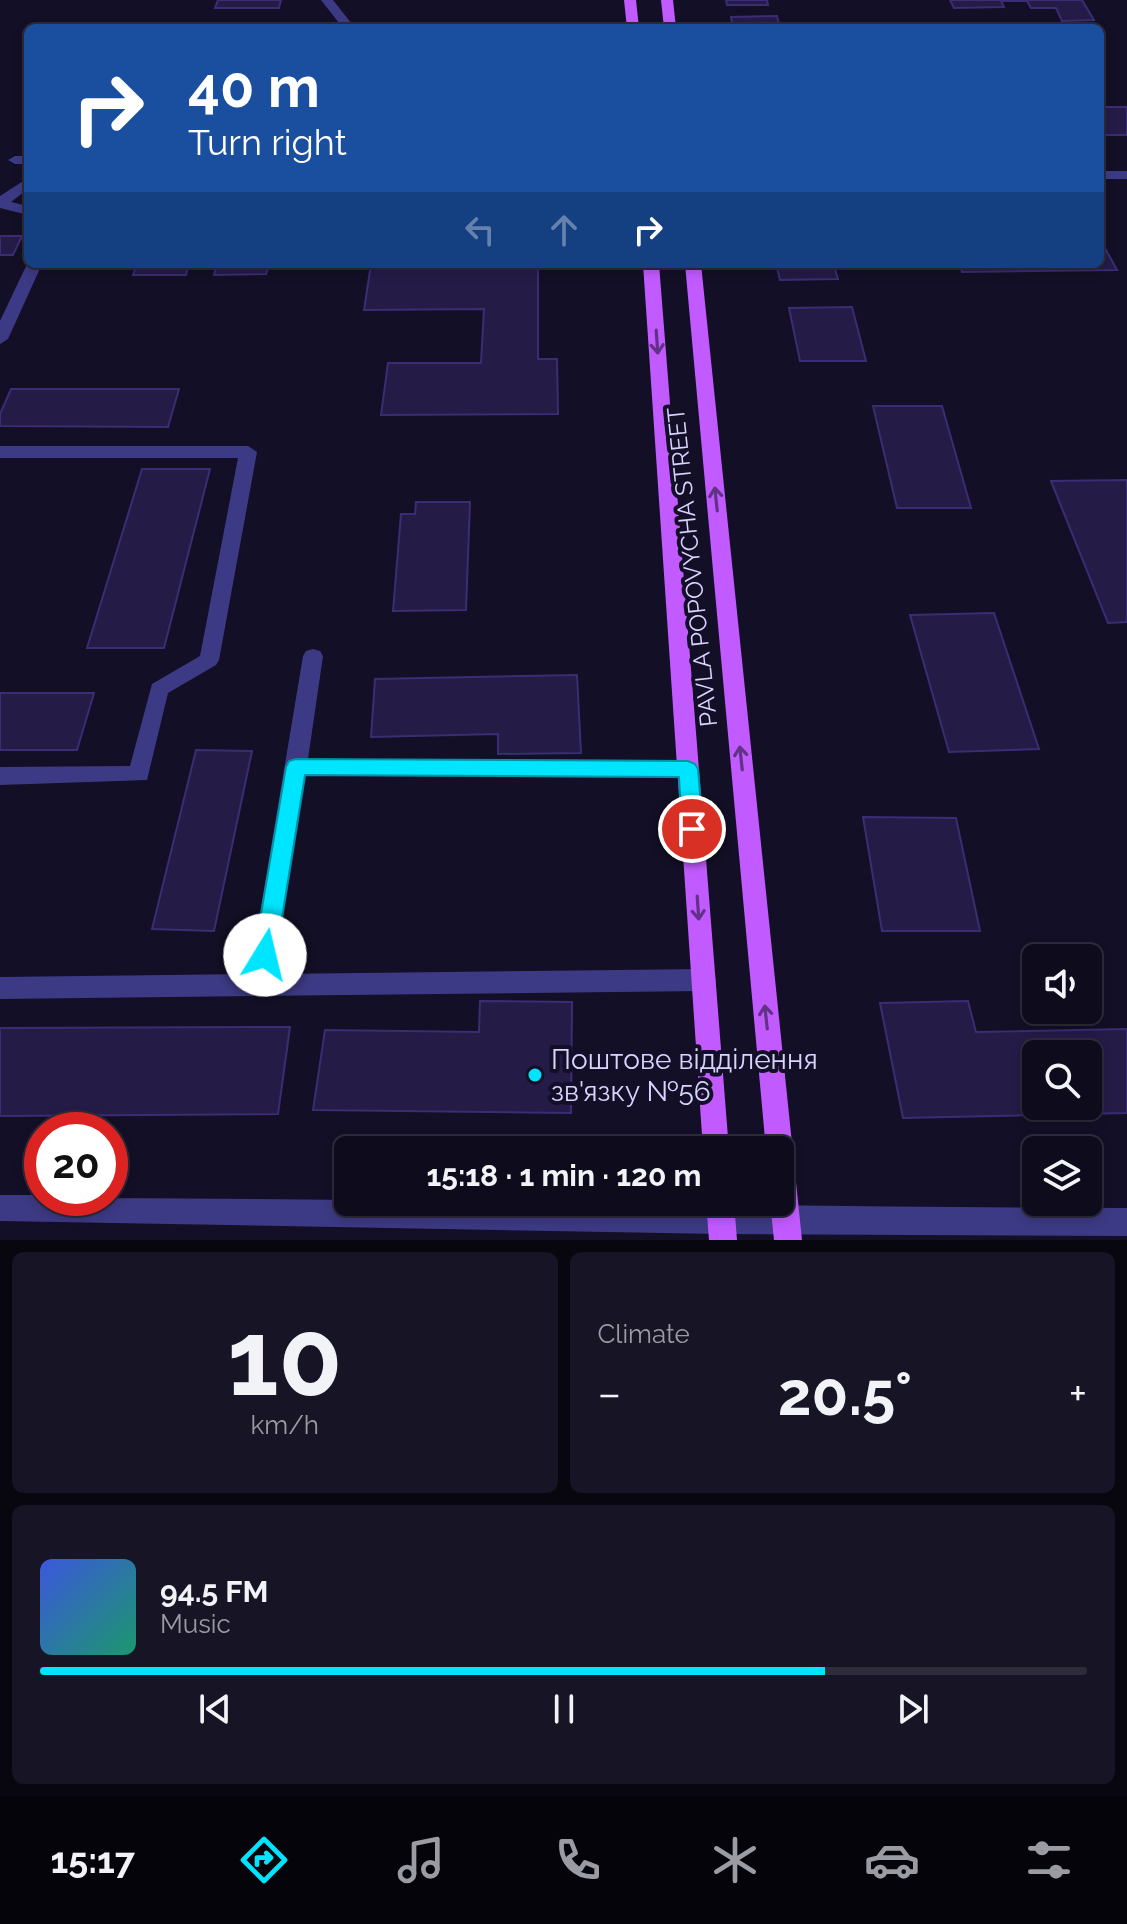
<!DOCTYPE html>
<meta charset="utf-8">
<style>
body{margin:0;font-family:Raleway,sans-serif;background:#171425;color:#f1f3f6;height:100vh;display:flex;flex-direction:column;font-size:30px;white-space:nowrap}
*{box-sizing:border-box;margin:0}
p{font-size:26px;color:#9b9ba3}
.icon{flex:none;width:44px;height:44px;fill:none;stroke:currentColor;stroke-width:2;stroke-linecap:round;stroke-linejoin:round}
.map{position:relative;height:1240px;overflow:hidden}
.panel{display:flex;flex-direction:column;gap:12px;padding:12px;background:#08060f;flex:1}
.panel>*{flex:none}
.hud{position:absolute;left:24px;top:24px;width:1080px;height:244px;border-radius:12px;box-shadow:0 4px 12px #0003,0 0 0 2px #2e2b3b;background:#1a4fa0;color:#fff;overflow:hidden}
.tools{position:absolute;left:1022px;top:944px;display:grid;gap:16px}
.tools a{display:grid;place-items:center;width:80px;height:80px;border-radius:12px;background:#0e0b1c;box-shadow:0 4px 12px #0003,0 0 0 2px #2e2b3b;font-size:40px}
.speed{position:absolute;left:24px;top:1112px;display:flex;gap:16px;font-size:40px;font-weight:700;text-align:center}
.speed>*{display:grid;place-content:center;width:104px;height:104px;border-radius:50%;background:#0e0b1c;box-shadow:0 4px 12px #0003,0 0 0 2px #2e2b3b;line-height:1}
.speed .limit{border:12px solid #d22;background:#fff;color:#111}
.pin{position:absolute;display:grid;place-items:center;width:68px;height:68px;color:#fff;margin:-34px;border:4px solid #fff;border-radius:50%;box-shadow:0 2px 8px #0007}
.me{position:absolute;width:88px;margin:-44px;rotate:9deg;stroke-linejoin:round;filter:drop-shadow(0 0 6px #0008)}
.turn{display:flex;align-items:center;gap:28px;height:168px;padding:0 32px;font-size:36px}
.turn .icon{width:104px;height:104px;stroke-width:2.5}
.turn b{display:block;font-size:56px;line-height:68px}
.lanes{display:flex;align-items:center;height:76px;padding:0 32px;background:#0003;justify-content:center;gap:40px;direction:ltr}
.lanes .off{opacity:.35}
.big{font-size:60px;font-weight:700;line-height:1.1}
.panel .widget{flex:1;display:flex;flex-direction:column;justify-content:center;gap:12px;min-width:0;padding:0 28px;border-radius:12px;background:#171425}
.panel .dial{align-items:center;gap:0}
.dial b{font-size:104px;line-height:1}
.song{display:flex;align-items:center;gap:24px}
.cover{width:96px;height:96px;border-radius:12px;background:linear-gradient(135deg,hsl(230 70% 55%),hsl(160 70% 35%))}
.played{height:8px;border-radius:4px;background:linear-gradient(90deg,#00e5ff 75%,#2e2b3b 75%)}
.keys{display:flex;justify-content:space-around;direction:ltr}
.heat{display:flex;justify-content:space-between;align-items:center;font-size:44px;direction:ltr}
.panel .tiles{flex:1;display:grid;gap:12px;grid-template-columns:1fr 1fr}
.widget:last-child{grid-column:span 2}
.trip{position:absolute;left:334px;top:1136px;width:460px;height:80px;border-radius:12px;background:#0e0b1c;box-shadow:0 4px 12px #0003,0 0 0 2px #2e2b3b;font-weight:700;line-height:80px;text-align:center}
.menu{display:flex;height:128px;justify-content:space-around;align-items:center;background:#06040b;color:#9b9ba3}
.menu .icon{width:56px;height:56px}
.menu .on{color:#00e5ff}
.menu b{font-size:36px;color:#f1f3f6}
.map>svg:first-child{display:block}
</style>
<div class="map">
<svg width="1127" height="1240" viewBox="0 0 1127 1240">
<rect width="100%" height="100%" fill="#130f26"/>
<path fill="#241b47" stroke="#3b2d73" stroke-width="2" fill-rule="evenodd" d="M218,0H281L279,8H215Z
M726,0H767L768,5H727Z
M950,0H1082L1094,20L1062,21L1056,8H1031L1027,1H1001L1004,7L954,8Z
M777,16L780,28H733L731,17Z
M1100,107H1127V135H1100Z
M0,236H22L13,255H0Z
M1100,239L1117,270L962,272L959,264H1100Z
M137,264H189L186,275H133Z
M217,264H269L266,274L214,275Z
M371,264H538V359H557L558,414L381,415L388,363H481L484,309L364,310Z
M776,264H930L834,266L838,279L780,280Z
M852,307L866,361H800L789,308Z
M11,389H179L168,427L0,426V414Z
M873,406H942L971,508H897Z
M142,469H210L164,648H87Z
M1127,480V622L1108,623L1051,481Z
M416,502H470L466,610L393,611L401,514H415Z
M994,613L1039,749L949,752L910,615Z
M577,675L581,753L498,754V734L371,737L375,679Z
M0,693H94L77,750H0Z
M196,750L252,751L214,931L152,929Z
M863,817L956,818L980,931H882Z
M480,1001L572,1002L571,1113L313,1110L325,1030L479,1032Z
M968,1001L976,1032L1127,1029V1113L903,1118L880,1003ZM1036,1054H1088V1106H1036Z
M290,1027L278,1114L0,1116V1028Z"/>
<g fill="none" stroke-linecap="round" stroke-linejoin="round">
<path fill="#3d3a85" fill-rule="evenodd" d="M321,0H333L355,28H343Z
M28,156V164H15L8,160L15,156Z
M1100,171H1127V179H1100Z
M28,178V189L11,202L28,206V215L0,208V196Z
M28,262V264H42L8,339L0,344V321Z
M0,446H248L257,452L219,660L216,665L168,693L147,780L0,785V767L130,766L152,684L200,656L238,458H0Z
M313,649L320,651L323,656L308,759L688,760L696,763L699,769L696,775L688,778L306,776L274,974L704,969L713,972L716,980L713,988L704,991L0,999V977L250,974L303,656L306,651Z
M0,1195H42V1198C400,1198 764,1207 1127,1208V1236L721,1234L0,1221Z"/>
<path fill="#c25bff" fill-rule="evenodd" d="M624,0H636L639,28H627Z
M661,0H673L676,28H664Z
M643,264H659L729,1150H703Z
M685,264H701L802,1240H774L770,1202H780V1150H766Z
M706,1202H734L737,1240H709Z"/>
</g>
<defs><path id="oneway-shaft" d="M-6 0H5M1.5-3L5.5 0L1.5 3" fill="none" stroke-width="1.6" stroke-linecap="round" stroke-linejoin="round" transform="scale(2)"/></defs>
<g stroke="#623188">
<use href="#oneway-shaft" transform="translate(657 342) rotate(86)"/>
<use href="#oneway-shaft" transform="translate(716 499) rotate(-96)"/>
<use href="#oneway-shaft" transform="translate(741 758) rotate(-96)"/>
<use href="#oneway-shaft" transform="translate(698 908) rotate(86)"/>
<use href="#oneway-shaft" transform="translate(766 1017) rotate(-96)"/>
</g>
<path fill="#00e5ff" stroke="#0095a6" stroke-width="2" d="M296,759L688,761L695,764L698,769L703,829L700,835L692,838L685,835L682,829L679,777L305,775L276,955L273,962L265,965L257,962L254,955L286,767L289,761Z"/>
<circle fill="#00e5ff" stroke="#130f26" stroke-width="3" cx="535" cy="1075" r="8"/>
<g text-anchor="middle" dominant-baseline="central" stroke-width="8" stroke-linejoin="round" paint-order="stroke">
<g font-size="24" fill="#d9d4ff" stroke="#130f26">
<text transform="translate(692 567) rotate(-96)">PAVLA POPOVYCHA STREET</text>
</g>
<g font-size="28" fill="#d9d4ff" stroke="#130f26" text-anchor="start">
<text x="551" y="1059">Поштове відділення<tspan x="551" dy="32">зв'язку №56</tspan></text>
</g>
</g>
</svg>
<div class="tools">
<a><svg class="icon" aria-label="sound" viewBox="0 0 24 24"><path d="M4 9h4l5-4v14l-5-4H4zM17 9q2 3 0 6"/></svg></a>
<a><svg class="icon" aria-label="search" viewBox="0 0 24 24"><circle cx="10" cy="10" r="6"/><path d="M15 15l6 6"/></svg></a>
<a><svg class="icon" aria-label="layers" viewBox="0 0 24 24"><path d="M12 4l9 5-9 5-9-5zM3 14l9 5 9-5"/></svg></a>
</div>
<div class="speed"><div class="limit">20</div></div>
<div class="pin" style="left:692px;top:829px;background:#d93025"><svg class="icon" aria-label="arrive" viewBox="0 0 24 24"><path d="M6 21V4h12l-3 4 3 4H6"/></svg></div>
<svg class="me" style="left:265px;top:955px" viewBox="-20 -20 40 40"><circle r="19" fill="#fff"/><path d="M0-13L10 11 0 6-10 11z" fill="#00e5ff"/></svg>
<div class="trip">15:18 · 1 min · 120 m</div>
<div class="hud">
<div class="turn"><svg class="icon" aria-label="right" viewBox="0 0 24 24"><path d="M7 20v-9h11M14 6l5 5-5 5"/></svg><div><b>40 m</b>Turn right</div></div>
<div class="lanes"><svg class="icon off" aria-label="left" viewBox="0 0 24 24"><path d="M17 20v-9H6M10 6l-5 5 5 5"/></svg><svg class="icon off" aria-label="ahead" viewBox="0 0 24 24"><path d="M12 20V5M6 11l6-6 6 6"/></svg><svg class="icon" aria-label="right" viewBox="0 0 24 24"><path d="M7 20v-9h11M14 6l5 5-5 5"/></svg></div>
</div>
</div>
<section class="panel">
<div class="tiles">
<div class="widget dial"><b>10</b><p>km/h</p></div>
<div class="widget"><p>Climate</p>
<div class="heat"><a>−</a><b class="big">20.5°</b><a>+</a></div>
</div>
<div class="widget">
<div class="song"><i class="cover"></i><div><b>94.5 FM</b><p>Music</p></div></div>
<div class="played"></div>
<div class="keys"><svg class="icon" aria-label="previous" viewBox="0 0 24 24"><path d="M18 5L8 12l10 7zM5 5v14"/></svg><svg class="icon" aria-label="pause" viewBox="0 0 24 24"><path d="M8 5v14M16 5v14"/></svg><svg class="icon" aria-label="next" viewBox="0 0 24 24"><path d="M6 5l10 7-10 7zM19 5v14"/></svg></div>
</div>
</div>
</section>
<nav class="menu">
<b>15:17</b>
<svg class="icon on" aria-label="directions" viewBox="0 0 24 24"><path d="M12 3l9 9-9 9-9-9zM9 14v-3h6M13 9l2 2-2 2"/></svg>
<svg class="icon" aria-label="music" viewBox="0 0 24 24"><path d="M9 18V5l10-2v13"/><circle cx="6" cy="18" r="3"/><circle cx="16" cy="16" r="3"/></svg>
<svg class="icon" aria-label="phone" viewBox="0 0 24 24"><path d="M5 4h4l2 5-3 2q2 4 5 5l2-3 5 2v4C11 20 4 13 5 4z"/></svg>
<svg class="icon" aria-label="climate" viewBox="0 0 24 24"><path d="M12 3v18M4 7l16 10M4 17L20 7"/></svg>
<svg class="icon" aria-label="car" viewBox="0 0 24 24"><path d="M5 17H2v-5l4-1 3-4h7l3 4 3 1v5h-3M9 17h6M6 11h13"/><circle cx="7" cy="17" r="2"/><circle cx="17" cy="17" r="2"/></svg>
<svg class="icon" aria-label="filters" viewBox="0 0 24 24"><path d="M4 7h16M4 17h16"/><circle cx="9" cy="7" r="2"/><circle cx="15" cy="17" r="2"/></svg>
</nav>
